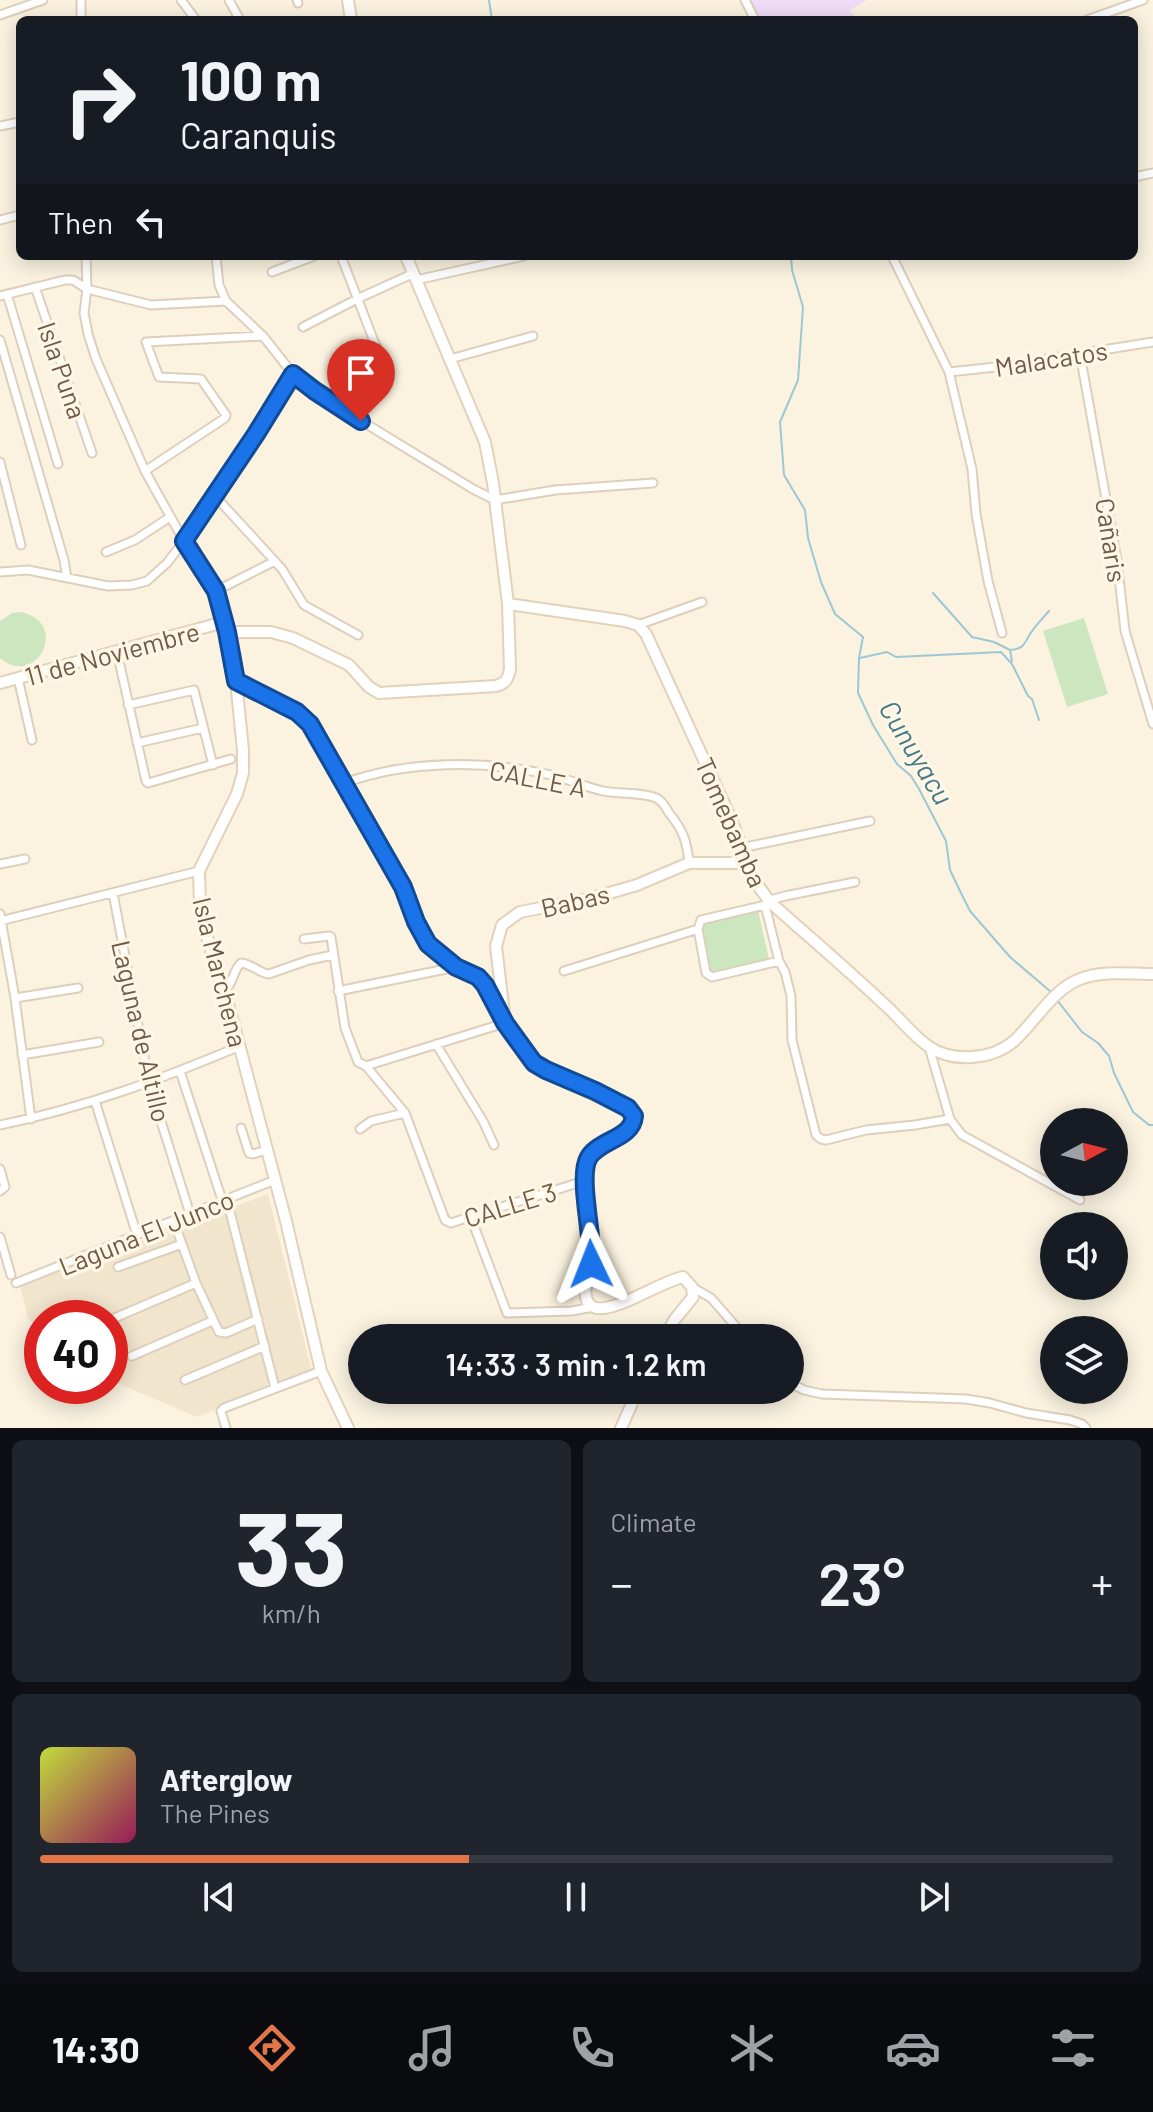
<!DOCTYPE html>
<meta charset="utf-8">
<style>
body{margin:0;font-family:Barlow,sans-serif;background:#20242c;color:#f1f3f6;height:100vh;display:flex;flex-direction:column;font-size:30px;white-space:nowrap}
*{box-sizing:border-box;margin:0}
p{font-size:26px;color:#9ea1a6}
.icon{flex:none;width:44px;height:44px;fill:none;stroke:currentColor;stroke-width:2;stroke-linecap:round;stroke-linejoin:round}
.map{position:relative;height:1428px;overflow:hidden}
.panel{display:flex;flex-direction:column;gap:12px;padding:12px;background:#0d0f14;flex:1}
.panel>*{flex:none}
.top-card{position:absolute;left:16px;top:16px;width:1122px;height:244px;border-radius:12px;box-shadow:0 4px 20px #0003;background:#171b24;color:#f1f3f6;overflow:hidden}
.needle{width:52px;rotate:83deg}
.buttons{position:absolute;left:1040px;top:1108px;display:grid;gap:16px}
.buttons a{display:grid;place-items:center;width:88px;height:88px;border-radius:50%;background:#171b24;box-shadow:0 4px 20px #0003;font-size:40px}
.speed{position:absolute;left:24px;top:1300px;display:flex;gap:16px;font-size:40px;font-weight:700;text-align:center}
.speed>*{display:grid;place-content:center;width:104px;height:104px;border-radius:50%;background:#171b24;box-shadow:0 4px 20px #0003;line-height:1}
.speed .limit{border:12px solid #d22;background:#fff;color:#111}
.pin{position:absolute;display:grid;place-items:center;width:68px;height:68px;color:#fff;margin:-82px -34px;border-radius:50% 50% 50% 0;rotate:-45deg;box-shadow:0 0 8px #0007}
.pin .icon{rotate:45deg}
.me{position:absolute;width:88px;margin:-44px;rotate:358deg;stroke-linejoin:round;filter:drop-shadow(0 0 6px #0008)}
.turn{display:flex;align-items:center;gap:28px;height:168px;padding:0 32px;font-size:36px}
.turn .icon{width:104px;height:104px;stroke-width:2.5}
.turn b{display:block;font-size:56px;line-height:68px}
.then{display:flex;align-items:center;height:76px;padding:0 32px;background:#0003;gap:16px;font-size:30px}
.big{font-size:60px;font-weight:600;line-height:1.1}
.panel .card{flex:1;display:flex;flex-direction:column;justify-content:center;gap:12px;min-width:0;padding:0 28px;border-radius:12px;background:#20242c}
.panel .dial{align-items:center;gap:0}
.dial b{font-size:104px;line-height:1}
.song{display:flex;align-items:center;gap:24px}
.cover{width:96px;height:96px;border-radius:12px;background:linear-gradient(135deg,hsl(70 70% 55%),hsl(330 70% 35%))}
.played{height:8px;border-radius:4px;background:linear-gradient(90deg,#e27648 40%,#363941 40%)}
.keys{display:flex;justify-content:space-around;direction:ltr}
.heat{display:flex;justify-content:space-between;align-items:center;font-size:44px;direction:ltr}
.panel .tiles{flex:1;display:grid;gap:12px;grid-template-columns:1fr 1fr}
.card:last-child{grid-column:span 2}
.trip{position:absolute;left:348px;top:1324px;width:456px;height:80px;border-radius:40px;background:#171b24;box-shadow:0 4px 20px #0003;font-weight:600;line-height:80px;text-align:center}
.dock{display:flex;height:128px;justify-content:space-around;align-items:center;background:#090b0e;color:#9ea1a6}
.dock .icon{width:56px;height:56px}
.dock .active{color:#e27648}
.dock b{font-size:36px;color:#f1f3f6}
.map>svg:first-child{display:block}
</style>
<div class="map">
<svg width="1153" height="1428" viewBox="0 0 1153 1428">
<rect width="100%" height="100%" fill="#fbf3e0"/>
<path fill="#f2e5ce" d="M268,1194L312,1372L197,1417L110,1380V1318H42V1330L28,1319L20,1285Z"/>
<path fill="#efddf7" d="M749,0H867L850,10L857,19L855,20H759Z"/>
<path fill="#cce7bf" d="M21,612C71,623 36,689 0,658V621L12,613Z
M1084,618L1108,694L1067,707L1043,631Z
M757,906L769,959L710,972L700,921Z"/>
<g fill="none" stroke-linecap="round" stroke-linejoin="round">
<path stroke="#9cc7d5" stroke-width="2" d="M489,0L492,20
M791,256L792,270L803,307L798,380L780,422L784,475L805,510L808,538L821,582L835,614L863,637L859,658L858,693L873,725L897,764L911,776L919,789L946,841L950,870L961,893L970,911L1010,957L1051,992
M933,593L972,637L994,642L1010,650
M860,658L887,652L896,657L1001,652L1012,664L1028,696L1032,699L1039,720
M1012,661L1010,650C1024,649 1024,644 1030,634C1035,626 1043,618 1049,611
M1057,1000L1082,1032L1098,1043L1109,1056L1114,1073L1133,1112L1149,1125H1153"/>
<g stroke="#decfbc" stroke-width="11">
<path id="street" d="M181,0L196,20
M229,0L240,20
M297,0L298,3
M745,0L755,20
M0,15L43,0
M81,20V0
M1087,20L1143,0
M0,126L20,122
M1134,177L1153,173
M0,220L20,215
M86,256L87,289L84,313L88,334L96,359L145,471L184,541L216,591L224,622
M216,256L219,285L226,301L263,336L293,374L345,411L473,489L495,500L555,490L653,483
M341,256L382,362
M892,256L949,372L972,469L976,514L988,581L1002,633
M272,272L314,256
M416,280L524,256
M35,287L92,453
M7,294L58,464
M0,296L65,280H73L87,289L151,305L226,301
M303,327L357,299L412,274
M0,340L64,560L67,578
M1080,354L1117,560L1125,631L1153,724
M450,359L533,336
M949,372L996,367L1153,342
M0,462L21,545
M145,471L225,418L226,415L201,379L159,377L146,342L263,336
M214,495L282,569L304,605L358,635
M106,552L135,540L170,517
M0,572L28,570L108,586L132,585L147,581L167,563L184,541L256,434L293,374
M216,591L275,561
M638,625L702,602
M117,652L146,781L148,783L231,759
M18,678L32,740
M236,681L297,712L310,724L403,887L416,922L428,944L456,967L478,977L485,985L505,1023L366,1066
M128,705L194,690L213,765
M137,743L203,728
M345,783C407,760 487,760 551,775C569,779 585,787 603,791C617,794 647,792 658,799C663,802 666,808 669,813C683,830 687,841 689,863
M741,848L870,821
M0,864L25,859
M113,893L149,1083L190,1214
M765,905L779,961L712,977L706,973L698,929L701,920L765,905L774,899L785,896L855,882
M0,914L15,998L31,1119
M0,921L199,871
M304,939L329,936L331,937L345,1028L358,1062L366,1066L405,1113L445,1220L451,1223L584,1181
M779,961L785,972L791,996L792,1040L816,1135L821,1139L826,1140L866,1130L915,1125L950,1119
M564,971L698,929
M224,991C235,982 232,971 241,963C252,964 259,973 269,974L309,960L333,955
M338,991L456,967
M15,998L78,988
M436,1044L483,1121L494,1145
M929,1047L950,1119L962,1135L1080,1200
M22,1055L99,1042
M180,1071L223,1203
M95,1101L137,1235
M0,1125C83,1108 162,1079 240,1046
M241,1128L249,1153L253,1154L267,1150
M360,1129L371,1121L405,1113
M0,1169L5,1187L0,1191
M227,1200L275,1388
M471,1218L507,1313L572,1311L593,1307
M174,1222L196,1283L219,1332L226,1333L258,1319
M0,1237L11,1275
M118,1267L182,1244
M16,1283L275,1180
M692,1287L711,1298L746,1338
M110,1320L196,1283
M132,1356L212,1321
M185,1380L265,1346
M790,1383L804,1390L822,1394L966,1399L990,1403L1026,1413L1070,1420L1082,1424L1086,1428
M226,1428L221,1411L224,1408L321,1371"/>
</g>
<g stroke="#e3d1ba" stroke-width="14">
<path id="secondary" d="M348,0L351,20
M508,604L625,621L638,625L646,634L732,821L751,876L770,902C808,936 847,969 884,1004C899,1017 912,1035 928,1046C952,1063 992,1060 1014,1041C1035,1022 1053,989 1080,979C1103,970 1129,974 1153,974
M227,632H271L293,638L349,665L369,687L379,693L496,686C506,683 508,679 510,669L508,604L493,483L485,442L406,256
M0,683L224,622L236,681L243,750V773L237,794L199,871L200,906L203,924L232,1018L286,1221L321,1371L348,1428
M664,1338L675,1319L693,1297L692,1287L683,1277C660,1282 616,1312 596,1308C575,1303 592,1267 592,1252C592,1225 577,1185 587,1160C596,1139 632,1141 634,1116L628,1108L595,1091L540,1067L534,1063L505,1023L496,946L502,925L520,912L592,898L637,885L689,863H745
M621,1428L638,1390"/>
</g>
<use href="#street" stroke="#fff" stroke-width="7"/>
<use href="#secondary" stroke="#fff" stroke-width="10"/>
</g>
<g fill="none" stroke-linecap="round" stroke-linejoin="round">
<g stroke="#114b97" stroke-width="20">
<path id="route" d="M361,421L315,391L293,374L256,434L184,541L216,591L227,632L236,681L297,712L310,724L403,887L416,922L428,944L456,967L478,977L485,985L505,1023L534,1063L546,1070L595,1091L628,1108L634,1116C632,1139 601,1139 589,1157C577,1176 594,1237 591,1264"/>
</g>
<use href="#route" stroke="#1a73e8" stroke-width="14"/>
</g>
<g text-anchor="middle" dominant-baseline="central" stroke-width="7" stroke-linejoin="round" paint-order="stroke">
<g font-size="26" fill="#705a48" stroke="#fef7e5">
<text transform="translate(1051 358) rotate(-9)">Malacatos</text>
<text transform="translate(63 370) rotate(71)">Isla Puna</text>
<text transform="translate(1112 540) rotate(81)">Cañaris</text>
<text transform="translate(112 653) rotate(-15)">11 de Noviembre</text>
<text transform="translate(538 778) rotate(11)">CALLE A</text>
<text transform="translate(732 822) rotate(66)">Tomebamba</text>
<text transform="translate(575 900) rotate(-13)">Babas</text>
<text transform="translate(221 972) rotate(76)">Isla Marchena</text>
<text transform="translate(142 1031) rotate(77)">Laguna de Altillo</text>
<text transform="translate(510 1204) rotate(-17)">CALLE 3</text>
<text transform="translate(146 1232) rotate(-22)">Laguna El Junco</text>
</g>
<g font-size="28" font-style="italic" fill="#46798a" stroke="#fef7e5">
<text transform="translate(917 752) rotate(59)">Cunuyacu</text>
</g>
</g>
</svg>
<div class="buttons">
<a><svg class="needle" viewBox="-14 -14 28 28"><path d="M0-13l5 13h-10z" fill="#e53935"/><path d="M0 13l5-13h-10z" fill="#9ea1a6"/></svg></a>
<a><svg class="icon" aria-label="sound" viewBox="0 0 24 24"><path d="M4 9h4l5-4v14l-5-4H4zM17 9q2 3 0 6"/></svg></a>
<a><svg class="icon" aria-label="layers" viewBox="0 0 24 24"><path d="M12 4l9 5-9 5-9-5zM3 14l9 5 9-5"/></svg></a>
</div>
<div class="speed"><div class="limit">40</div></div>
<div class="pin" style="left:361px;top:421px;background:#d93025"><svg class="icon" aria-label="arrive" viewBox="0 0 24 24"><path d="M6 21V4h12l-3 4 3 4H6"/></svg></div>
<svg class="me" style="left:591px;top:1264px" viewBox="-20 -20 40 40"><path d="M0-17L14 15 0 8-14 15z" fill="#1a73e8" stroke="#fff" stroke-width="4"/></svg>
<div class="trip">14:33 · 3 min · 1.2 km</div>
<div class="top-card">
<div class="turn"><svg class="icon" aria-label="right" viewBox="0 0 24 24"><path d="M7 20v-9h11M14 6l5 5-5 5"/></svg><div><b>100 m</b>Caranquis</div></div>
<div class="then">Then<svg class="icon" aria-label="left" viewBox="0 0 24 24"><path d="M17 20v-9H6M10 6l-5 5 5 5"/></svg></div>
</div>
</div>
<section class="panel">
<div class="tiles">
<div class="card dial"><b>33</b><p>km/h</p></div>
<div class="card"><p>Climate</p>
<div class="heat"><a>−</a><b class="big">23°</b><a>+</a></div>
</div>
<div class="card">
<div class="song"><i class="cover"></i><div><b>Afterglow</b><p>The Pines</p></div></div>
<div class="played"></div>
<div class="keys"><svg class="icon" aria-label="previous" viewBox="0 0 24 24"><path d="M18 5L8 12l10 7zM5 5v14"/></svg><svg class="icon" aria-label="pause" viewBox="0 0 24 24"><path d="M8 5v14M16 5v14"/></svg><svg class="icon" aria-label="next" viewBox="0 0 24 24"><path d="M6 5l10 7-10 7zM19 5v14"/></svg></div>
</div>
</div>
</section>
<nav class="dock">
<b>14:30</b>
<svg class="icon active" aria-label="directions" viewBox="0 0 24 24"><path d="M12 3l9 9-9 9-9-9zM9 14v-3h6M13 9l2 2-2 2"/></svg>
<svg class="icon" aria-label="music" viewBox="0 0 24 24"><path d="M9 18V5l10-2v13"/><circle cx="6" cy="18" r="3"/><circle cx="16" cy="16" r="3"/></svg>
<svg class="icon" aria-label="phone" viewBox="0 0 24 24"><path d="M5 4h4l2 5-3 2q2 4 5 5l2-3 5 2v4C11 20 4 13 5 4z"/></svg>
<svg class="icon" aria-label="climate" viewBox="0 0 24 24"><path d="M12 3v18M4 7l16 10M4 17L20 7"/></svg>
<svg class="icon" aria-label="car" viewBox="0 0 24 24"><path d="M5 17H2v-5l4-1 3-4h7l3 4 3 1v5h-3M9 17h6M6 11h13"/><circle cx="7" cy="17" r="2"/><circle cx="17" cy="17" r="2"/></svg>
<svg class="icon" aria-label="filters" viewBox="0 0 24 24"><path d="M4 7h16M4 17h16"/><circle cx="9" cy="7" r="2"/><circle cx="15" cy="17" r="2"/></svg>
</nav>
